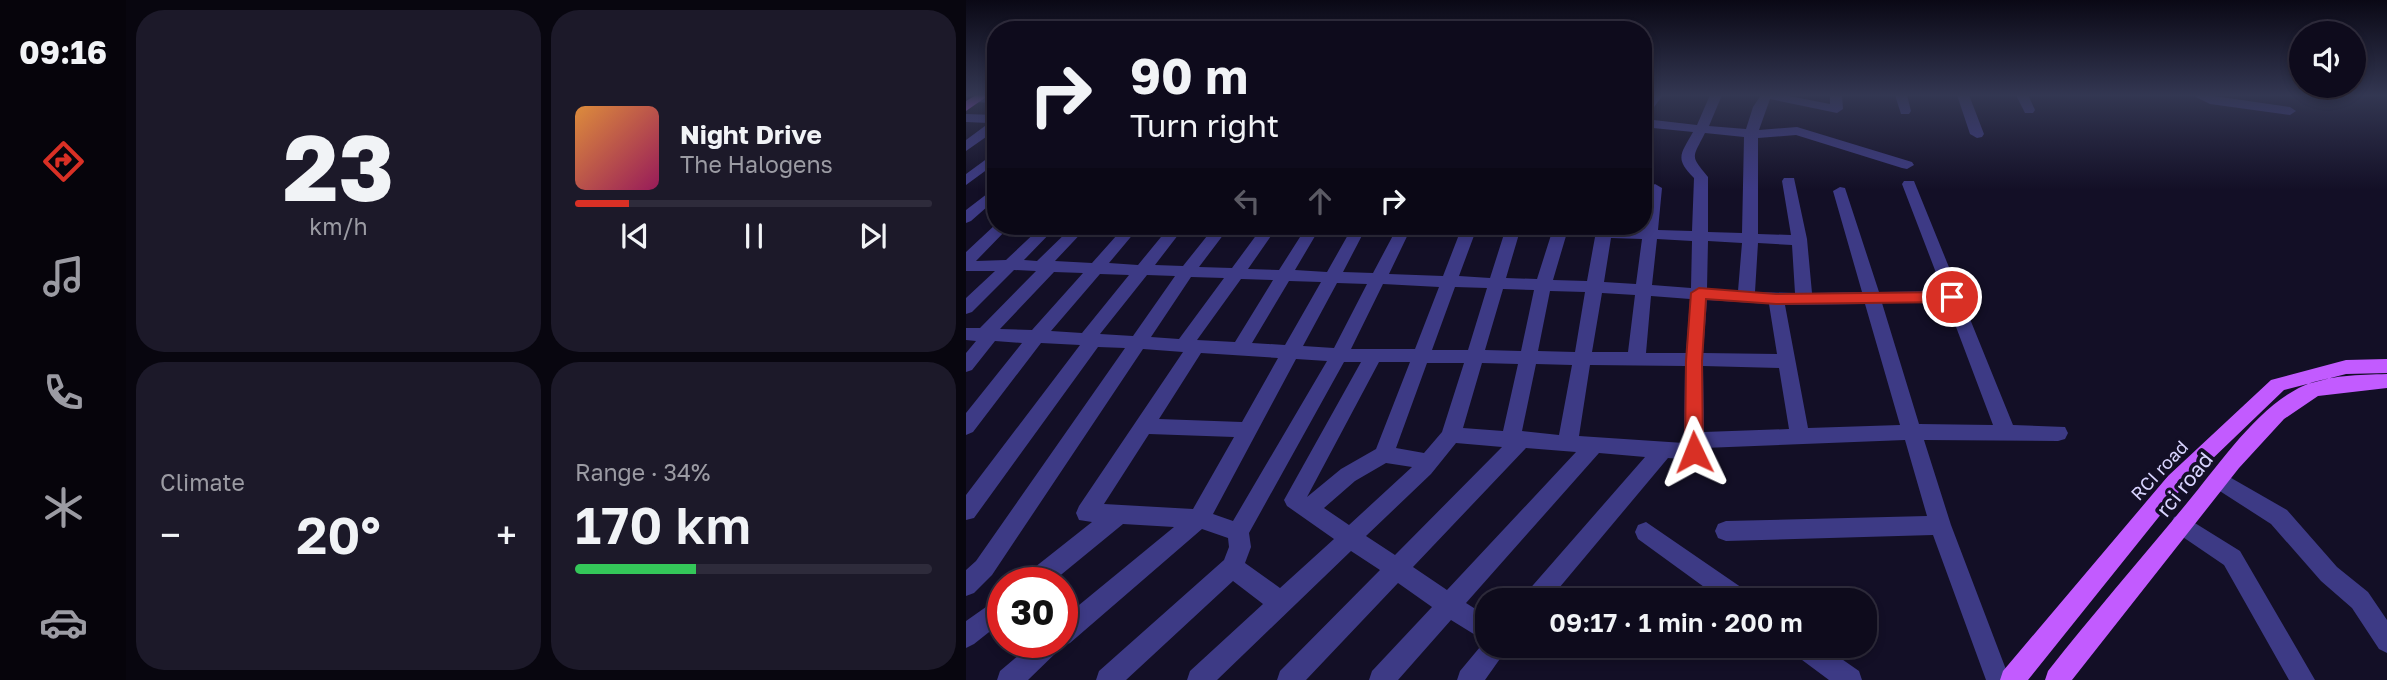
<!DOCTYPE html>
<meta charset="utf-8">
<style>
body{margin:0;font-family:"Golos Text",sans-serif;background:#1c1929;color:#f1f3f6;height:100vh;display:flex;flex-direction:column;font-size:26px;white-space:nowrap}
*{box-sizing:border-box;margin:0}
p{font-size:23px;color:#9b9ba3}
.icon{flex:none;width:38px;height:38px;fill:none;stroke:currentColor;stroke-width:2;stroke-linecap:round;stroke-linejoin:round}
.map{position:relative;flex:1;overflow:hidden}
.drawer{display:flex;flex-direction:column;gap:10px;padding:10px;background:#08060f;width:840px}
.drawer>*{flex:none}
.guide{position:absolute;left:21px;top:21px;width:665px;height:214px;border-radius:28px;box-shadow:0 4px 10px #0003,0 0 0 2px #2e2b3b;background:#0e0b1c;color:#f1f3f6;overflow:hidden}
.tools{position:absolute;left:1323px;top:21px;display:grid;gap:14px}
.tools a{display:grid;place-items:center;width:77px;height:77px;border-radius:50%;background:#0e0b1c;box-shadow:0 4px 10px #0003,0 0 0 2px #2e2b3b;font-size:35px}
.speed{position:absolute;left:21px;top:567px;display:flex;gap:14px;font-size:35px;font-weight:700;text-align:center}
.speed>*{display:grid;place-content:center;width:91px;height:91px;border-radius:50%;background:#0e0b1c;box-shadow:0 4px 10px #0003,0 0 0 2px #2e2b3b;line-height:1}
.speed .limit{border:10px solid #d22;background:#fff;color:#111}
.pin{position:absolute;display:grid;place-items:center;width:60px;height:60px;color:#fff;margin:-30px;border:4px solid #fff;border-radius:50%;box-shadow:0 2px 7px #0007}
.me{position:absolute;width:77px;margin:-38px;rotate:358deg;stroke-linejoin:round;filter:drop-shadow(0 0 5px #0008)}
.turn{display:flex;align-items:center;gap:24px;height:147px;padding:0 28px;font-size:32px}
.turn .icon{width:91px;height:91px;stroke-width:2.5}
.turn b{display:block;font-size:49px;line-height:60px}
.lanes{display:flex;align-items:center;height:66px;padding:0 28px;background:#0003;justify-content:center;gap:35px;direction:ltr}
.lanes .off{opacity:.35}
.big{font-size:52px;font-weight:600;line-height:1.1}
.drawer .tile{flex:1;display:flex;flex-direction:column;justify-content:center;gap:10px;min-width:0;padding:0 24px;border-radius:28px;background:#1c1929}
.drawer .dial{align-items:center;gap:0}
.dial b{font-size:91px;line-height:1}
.song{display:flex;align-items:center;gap:21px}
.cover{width:84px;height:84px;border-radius:10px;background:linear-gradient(135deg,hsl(30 70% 55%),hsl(330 70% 35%))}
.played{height:7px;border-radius:4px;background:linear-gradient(90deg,#d93025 15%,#2e2b3b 15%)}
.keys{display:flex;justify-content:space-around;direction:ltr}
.heat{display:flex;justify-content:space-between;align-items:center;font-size:38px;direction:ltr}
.charge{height:10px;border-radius:5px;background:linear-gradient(90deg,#34c759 34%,#2e2b3b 0)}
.drawer .tiles{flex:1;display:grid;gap:10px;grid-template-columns:repeat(2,1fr)}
.trip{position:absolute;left:509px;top:588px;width:402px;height:70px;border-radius:28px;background:#0e0b1c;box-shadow:0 4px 10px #0003,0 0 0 2px #2e2b3b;font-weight:600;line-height:70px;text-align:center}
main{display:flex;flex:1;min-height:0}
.tab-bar{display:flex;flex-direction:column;width:126px;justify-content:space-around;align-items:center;background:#06040b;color:#9b9ba3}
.tab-bar .icon{width:49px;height:49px}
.tab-bar .active{color:#d93025}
.tab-bar b{font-size:32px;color:#f1f3f6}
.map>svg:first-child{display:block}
</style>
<main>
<nav class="tab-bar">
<b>09:16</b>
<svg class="icon active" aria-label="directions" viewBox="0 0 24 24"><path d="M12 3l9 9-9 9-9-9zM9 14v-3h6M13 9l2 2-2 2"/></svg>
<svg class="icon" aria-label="music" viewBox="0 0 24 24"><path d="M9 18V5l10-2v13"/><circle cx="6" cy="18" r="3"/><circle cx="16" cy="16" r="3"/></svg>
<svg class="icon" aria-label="phone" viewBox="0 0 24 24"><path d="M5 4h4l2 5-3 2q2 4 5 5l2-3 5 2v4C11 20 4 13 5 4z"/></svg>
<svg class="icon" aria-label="climate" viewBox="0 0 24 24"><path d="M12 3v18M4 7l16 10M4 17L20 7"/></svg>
<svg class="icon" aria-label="car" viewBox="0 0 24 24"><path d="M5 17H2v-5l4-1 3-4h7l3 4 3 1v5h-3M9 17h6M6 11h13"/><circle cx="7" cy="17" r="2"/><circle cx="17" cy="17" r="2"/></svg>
</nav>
<section class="drawer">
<div class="tiles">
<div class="tile dial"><b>23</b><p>km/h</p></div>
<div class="tile">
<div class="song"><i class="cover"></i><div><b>Night Drive</b><p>The Halogens</p></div></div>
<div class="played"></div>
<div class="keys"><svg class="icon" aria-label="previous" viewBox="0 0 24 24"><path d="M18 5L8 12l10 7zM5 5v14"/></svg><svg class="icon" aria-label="pause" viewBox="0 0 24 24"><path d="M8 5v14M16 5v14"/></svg><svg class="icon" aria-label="next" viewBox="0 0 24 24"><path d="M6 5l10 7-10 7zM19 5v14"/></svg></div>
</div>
<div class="tile"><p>Climate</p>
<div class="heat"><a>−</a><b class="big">20°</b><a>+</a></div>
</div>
<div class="tile"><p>Range · 34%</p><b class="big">170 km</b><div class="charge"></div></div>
</div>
</section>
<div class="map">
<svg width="1421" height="680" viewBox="0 0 1421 680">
<rect width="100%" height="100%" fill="#130f26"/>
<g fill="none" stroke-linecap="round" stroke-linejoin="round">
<path fill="#3d3a85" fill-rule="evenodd" d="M11,95H30V103L7,102L5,99Z
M685,95H697L679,119L731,125L744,95H756L743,126L780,129L787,107L795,95H818L864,104V95H876L877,109L871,113L804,99L793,130L831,127L946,162L948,165L941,169L936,168L830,135L792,138V234L825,235L816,181L818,178H828L841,239L846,293L896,292L867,191L874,187L879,188L913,292L977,291L936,184L938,181H948L1047,425L1099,427L1102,433L1099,439L1092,441L958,440L985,525L1044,680H1020L967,535L760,541L752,538L749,531L752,524L760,521L961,516L939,440L738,448L735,458L728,460L702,458L583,600H558L561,592L679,457L633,453L500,603L522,617V646H543L519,680H491L494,671L519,641L485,620L432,680H403L406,671L466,607L432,583L340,680H311L314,671L414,570L385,551L251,680H221L224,671L297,604L267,581L160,680H130L133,671L258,560L263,547L262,538L236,529L104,643L97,646L62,680H31L34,671L68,642H96V619L208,527L157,524L85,583H56L59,575L126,522L113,520L110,513L113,506L217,352L177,349L26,575L8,593L0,596V570L10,561L159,348L132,347L8,518L0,520V495L114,345L75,343L7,432L0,435V413L56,343L29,341L6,370L0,372V353L10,341L0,340V328H14L70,271L48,270L6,312L0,314V298L29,271H0V252L30,224V226H44L10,261L40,260L76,226H91L58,260L71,261L107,226H122L89,261L126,263L159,226H174L143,263L172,265L204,226H219L189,265L217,266L249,226H264L233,267L266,268L297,226H312L282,269L313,270L341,226H355L329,270L361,272L387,226H401L377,272L407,273L432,226H446L423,274L477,276L494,232L457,231L450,226H646V228L677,229L682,188L689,184L696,188L692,230L726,231L728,178C708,158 715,154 727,132L677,127V106ZM739,133L778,137L776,233L742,232V177C724,155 726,159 739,133ZM509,233L538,234L524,278L493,276ZM553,234L585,235L571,279L540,278ZM600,236L629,237L621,281L587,280ZM645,238L676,239L670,284L638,282ZM691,239L726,241L725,288L686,285ZM742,241L776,243L772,291L741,289ZM792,243L826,245L829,293L789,292ZM88,272L117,273L66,330L34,329ZM134,274L163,275L116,333L85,331ZM181,275L209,276L167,336L134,334ZM225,277L258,278L213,339L185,337ZM275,279L307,280L269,342L231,340ZM323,281L355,282L319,345L286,343ZM371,283L401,284L368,348L337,346ZM417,284L473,287L449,349H385ZM489,287L521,288L502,350H466ZM537,289L568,290L555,351L519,350ZM584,291L619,292L609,352L572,351ZM636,293L669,295L662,352H626ZM685,296L724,299L720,353H680ZM741,300L803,304L811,354L737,353ZM916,303H981L1027,425L953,424ZM899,304L934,425L842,428L819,305ZM235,353L312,358L276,422L193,419ZM330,359L361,361L267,521L247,514ZM378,362H395L318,500L321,506L368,539L314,588L279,563L285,547L283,533ZM413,362H444L410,449L375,469L341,497ZM461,363H498L476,432L458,453L430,448ZM516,363L552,364L537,431L497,428ZM570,364L606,365L593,435L556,431ZM624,365L719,366L718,443L613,436ZM737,366L813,368L823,429L738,432ZM183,434L268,437L227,509L138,504ZM490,443L536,447L429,555L400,536L465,474ZM560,448L610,452L481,590L447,567ZM420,463L446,467L383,525L358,508L389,481Z
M929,95H941L945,111L943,114H935Z
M991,95H1003L1018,134L1016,137L1011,138L1004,134Z
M1050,95H1062L1069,110L1067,113H1059Z
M1226,95H1241L1324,107L1330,111L1324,115L1244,104Z
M0,114L30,115V130L0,151V140L23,123L0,122Z
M30,152V163L0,185V174Z
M30,187V199L5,221L0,223V210Z
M1253,471L1321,510L1371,567L1402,592L1421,620V653L1413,649L1386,608L1355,581L1305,524L1246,486L1243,480L1246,474Z
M1216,515L1274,551L1349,680H1323L1258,565L1208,531L1205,524L1208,517Z
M680,522L782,592L785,600H756L672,539L669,532L672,525Z
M37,595V621L8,644L0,648V621Z
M825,646H857L893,671L896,680H863L828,654Z"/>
<path fill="#c25bff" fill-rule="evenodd" d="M10,95H23L0,111V101Z
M1421,359V373L1380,374L1318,390L1216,488L1062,680H1034L1037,671L1202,476L1305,380L1380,360Z
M1421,374V388L1352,396L1318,419L1273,468L1106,680H1079L1082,671C1127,614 1175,559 1221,503C1253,465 1291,407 1337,386C1362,375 1394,375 1421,374Z"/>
</g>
<linearGradient id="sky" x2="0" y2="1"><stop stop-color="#0a0815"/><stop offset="0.5" stop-color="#333752"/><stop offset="1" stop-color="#333752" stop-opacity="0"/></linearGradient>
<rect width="1421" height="190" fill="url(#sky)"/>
<path fill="#d93025" stroke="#8d1f18" stroke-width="2" d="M733,288L810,294L986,292L994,297L986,302L810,304L740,299L736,361L737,452L735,457L728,459L722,457L719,452L720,361L725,293Z"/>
<g text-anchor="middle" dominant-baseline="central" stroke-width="7" stroke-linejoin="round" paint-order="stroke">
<g font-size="18" fill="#d9d4ff" stroke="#130f26">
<text transform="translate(1193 470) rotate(-47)">RCI road</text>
</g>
<g font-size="21" fill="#d9d4ff" stroke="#130f26">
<text transform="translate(1218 484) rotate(-51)">rci road</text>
</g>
</g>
</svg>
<div class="tools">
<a><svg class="icon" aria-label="sound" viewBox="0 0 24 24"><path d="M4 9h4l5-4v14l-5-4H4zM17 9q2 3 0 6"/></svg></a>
</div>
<div class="speed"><div class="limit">30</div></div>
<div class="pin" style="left:986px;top:297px;background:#d93025"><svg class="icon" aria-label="arrive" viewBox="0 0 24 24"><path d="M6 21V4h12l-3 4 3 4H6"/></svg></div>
<svg class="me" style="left:728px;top:452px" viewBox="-20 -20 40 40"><path d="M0-17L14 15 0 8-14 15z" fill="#d93025" stroke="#fff" stroke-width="4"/></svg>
<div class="trip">09:17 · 1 min · 200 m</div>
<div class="guide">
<div class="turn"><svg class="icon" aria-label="right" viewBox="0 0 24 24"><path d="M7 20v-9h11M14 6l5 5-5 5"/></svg><div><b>90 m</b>Turn right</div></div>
<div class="lanes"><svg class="icon off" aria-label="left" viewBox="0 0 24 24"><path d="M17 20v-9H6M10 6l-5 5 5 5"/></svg><svg class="icon off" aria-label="ahead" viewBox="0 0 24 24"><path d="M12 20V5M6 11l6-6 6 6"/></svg><svg class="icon" aria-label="right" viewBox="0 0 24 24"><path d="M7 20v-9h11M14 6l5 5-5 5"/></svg></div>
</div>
</div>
</main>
